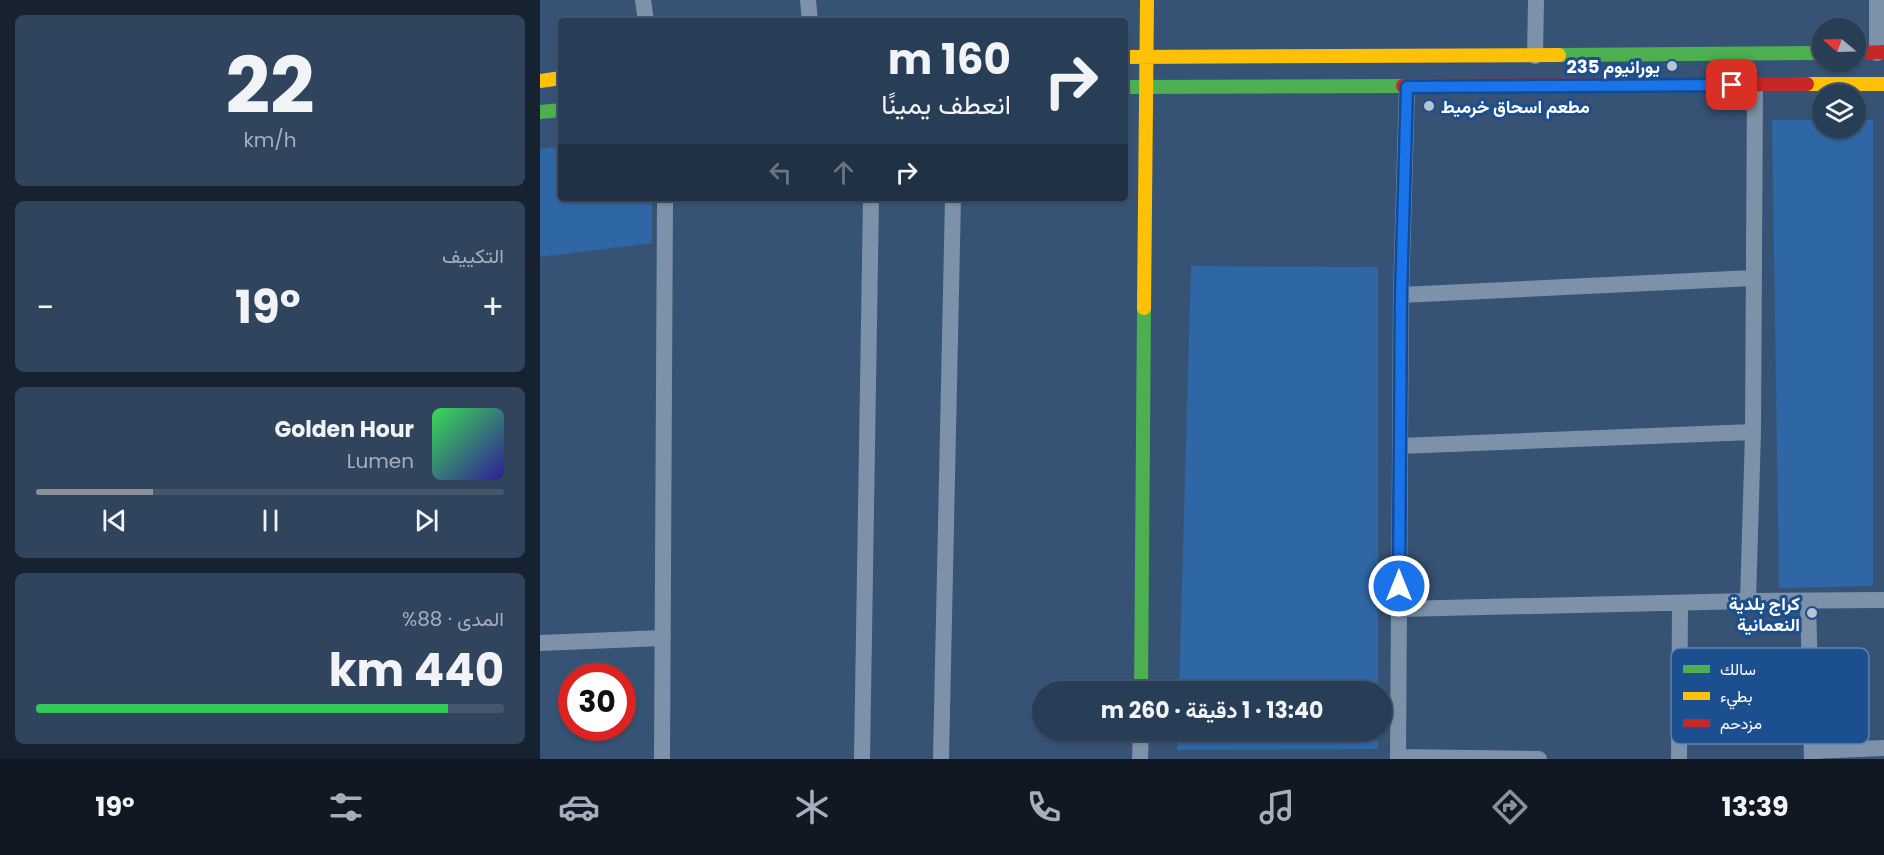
<!DOCTYPE html>
<html lang="ar">
<meta charset="utf-8">
<style>
body{margin:0;font-family:Poppins,Vazirmatn,sans-serif;background:#30455d;color:#f1f3f6;direction:rtl;height:100vh;display:flex;flex-direction:column;font-size:22px;white-space:nowrap}
*{box-sizing:border-box;margin:0}
p{font-size:20px;color:#a5aeba}
.icon{flex:none;width:33px;height:33px;fill:none;stroke:currentColor;stroke-width:2;stroke-linecap:round;stroke-linejoin:round}
.map{position:relative;flex:1;overflow:hidden;direction:ltr}
.sheet{display:flex;flex-direction:column;gap:15px;padding:15px;background:#162230;width:540px}
.sheet>*{flex:none}
.hud{position:absolute;left:18px;top:18px;width:570px;height:183px;border-radius:6px;box-shadow:0 2px 4px #0004,0 0 0 2px #44576d;direction:rtl;background:#283e57;color:#f1f3f6;overflow:hidden}
.needle{width:39px;rotate:289deg}
.fabs{position:absolute;left:1272px;top:18px;display:grid;gap:12px}
.fabs a{display:grid;place-items:center;width:54px;height:54px;border-radius:50%;background:#283e57;box-shadow:0 2px 4px #0004,0 0 0 2px #44576d;font-size:30px}
.speed{position:absolute;left:18px;top:663px;display:flex;gap:12px;font-size:30px;font-weight:700;text-align:center}
.speed>*{display:grid;place-content:center;width:78px;height:78px;border-radius:50%;background:#283e57;box-shadow:0 2px 4px #0004,0 0 0 2px #44576d;line-height:1}
.speed .limit{border:9px solid #d22;background:#fff;color:#111}
.pin{position:absolute;display:grid;place-items:center;width:51px;height:51px;color:#fff;margin:-26px;border-radius:12px;box-shadow:0 3px 9px #0006}
.me{position:absolute;width:66px;margin:-33px;rotate:0deg;stroke-linejoin:round;filter:drop-shadow(0 0 4px #0008)}
.turn{display:flex;align-items:center;gap:21px;height:126px;padding:0 18px;font-size:27px}
.turn .icon{width:78px;height:78px;stroke-width:2.5}
.turn b{display:block;font-size:42px;line-height:51px}
.lanes{display:flex;align-items:center;height:57px;padding:0 18px;background:#0003;justify-content:center;gap:30px;direction:ltr}
.lanes .off{opacity:.35}
.big{font-size:45px;font-weight:700;line-height:1.1}
.sheet .widget{flex:1;display:flex;flex-direction:column;justify-content:center;gap:9px;min-width:0;padding:0 21px;border-radius:9px;background:#30455d}
.sheet .dial{align-items:center;gap:0}
.dial b{font-size:78px;line-height:1}
.song{display:flex;align-items:center;gap:18px}
.cover{width:72px;height:72px;border-radius:9px;background:linear-gradient(135deg,hsl(130 70% 55%),hsl(250 70% 35%))}
.played{height:6px;border-radius:3px;background:linear-gradient(90deg,#8c9099 25%,#44576d 25%)}
.keys{display:flex;justify-content:space-around;direction:ltr}
.heat{display:flex;justify-content:space-between;align-items:center;font-size:33px;direction:ltr}
.charge{height:9px;border-radius:4px;background:linear-gradient(90deg,#34c759 88%,#44576d 0)}
.trip{position:absolute;left:492px;top:681px;width:360px;height:60px;border-radius:30px;background:#283e57;box-shadow:0 2px 4px #0004,0 0 0 2px #44576d;font-weight:700;line-height:60px;text-align:center;direction:rtl}
.dock{display:flex;height:96px;justify-content:space-around;align-items:center;background:#101923;color:#a5aeba}
.dock .icon{width:42px;height:42px}
.dock .on{color:#8c9099}
.dock b{font-size:27px;color:#f1f3f6}
main{display:flex;flex:1;min-height:0}
.map>svg:first-child{display:block}
</style>
<main>
<div class="map">
<svg width="1344" height="759" viewBox="0 0 1344 759">
<rect width="100%" height="100%" fill="#365274"/>
<path fill="#2f66a5" d="M1232,120H1282V128H1316V120H1333V586L1239,588Z
M21,147V198H112V243L0,257V149Z
M651,266L838,267V691H639Z
M638,731H838V749L637,750Z"/>
<g fill="none" stroke-linecap="round" stroke-linejoin="round">
<path stroke="#7d92a8" stroke-width="16" d="M103,0L106,21
M268,0L270,21
M1337,0V53
M995,56L996,0
M861,295L1213,278
M860,446L1213,432
M1208,601L1213,432L1215,85
M1268,601L1272,759
M859,609L1208,601L1344,600
M0,643L123,638
M1272,751L1344,748
M858,757L999,759
M122,759L125,198
M322,759L331,198
M401,759L413,198
M600,759L601,730
M858,759L861,295L867,87
M1139,759L1140,603"/>
<path stroke="#4caf50" stroke-width="14" d="M1019,55L1282,53
M585,87L863,86
M0,112L21,110
M601,692L604,308"/>
<path stroke="#ffc107" stroke-width="14" d="M585,57L1019,55
M0,81L21,78
M1267,84H1344
M604,308L607,0"/>
<path stroke="#c62828" stroke-width="14" d="M1316,53L1344,52
M863,86L1267,84"/>
</g>
<g fill="none" stroke-linecap="round" stroke-linejoin="round">
<g stroke="#114b97" stroke-width="15">
<path id="route" d="M859,586L861,295L867,87L1192,85"/>
</g>
<use href="#route" stroke="#1a73e8" stroke-width="10"/>
</g>
<g fill="#b9c2ce" stroke="#1b4f8f" stroke-width="2">
<circle cx="1132" cy="66" r="6"/>
<circle cx="889" cy="106" r="6"/>
<circle cx="1272" cy="613" r="6"/>
</g>
<g text-anchor="middle" dominant-baseline="central" stroke-width="6" stroke-linejoin="round" paint-order="stroke">
<g font-size="18" font-weight="bold" fill="#fff" stroke="#1b4f8f" text-anchor="end">
<text x="1120" y="66">يورانيوم 235</text>
<text x="901" y="106" text-anchor="start">مطعم اسحاق خرميط</text>
<text x="1260" y="603">كراج بلدية<tspan x="1260" dy="21">النعمانية</tspan></text>
</g>
</g>
<rect x="1131" y="648" width="198" height="96" rx="9" fill="#1b4f8f" stroke="#5f84b1" stroke-width="1.5"/>
<rect x="1143" y="665" width="27" height="8" fill="#4caf50"/>
<rect x="1143" y="692" width="27" height="8" fill="#ffc107"/>
<rect x="1143" y="719" width="27" height="8" fill="#c62828"/>
<g font-size="16" fill="#fff">
<text x="1180" y="675">سالك</text>
<text x="1180" y="702">بطيء</text>
<text x="1180" y="729">مزدحم</text>
</g>
</svg>
<div class="fabs">
<a><svg class="needle" viewBox="-14 -14 28 28"><path d="M0-13l5 13h-10z" fill="#e53935"/><path d="M0 13l5-13h-10z" fill="#a5aeba"/></svg></a>
<a><svg class="icon" aria-label="layers" viewBox="0 0 24 24"><path d="M12 4l9 5-9 5-9-5zM3 14l9 5 9-5"/></svg></a>
</div>
<div class="speed"><div class="limit">30</div></div>
<div class="pin" style="left:1192px;top:85px;background:#d93025"><svg class="icon" aria-label="arrive" viewBox="0 0 24 24"><path d="M6 21V4h12l-3 4 3 4H6"/></svg></div>
<svg class="me" style="left:859px;top:586px" viewBox="-20 -20 40 40"><circle r="17" fill="#1a73e8" stroke="#fff" stroke-width="3"/><path d="M0-11L8 9 0 5-8 9z" fill="#fff"/></svg>
<div class="trip">13:40 · 1 دقيقة · 260 m</div>
<div class="hud">
<div class="turn"><svg class="icon" aria-label="right" viewBox="0 0 24 24"><path d="M7 20v-9h11M14 6l5 5-5 5"/></svg><div><b>160 m</b>انعطف يمينًا</div></div>
<div class="lanes"><svg class="icon off" aria-label="left" viewBox="0 0 24 24"><path d="M17 20v-9H6M10 6l-5 5 5 5"/></svg><svg class="icon off" aria-label="ahead" viewBox="0 0 24 24"><path d="M12 20V5M6 11l6-6 6 6"/></svg><svg class="icon" aria-label="right" viewBox="0 0 24 24"><path d="M7 20v-9h11M14 6l5 5-5 5"/></svg></div>
</div>
</div>
<section class="sheet">
<div class="widget dial"><b>22</b><p>km/h</p></div>
<div class="widget"><p>التكييف</p>
<div class="heat"><a>−</a><b class="big">19°</b><a>+</a></div>
</div>
<div class="widget">
<div class="song"><i class="cover"></i><div><b>Golden Hour</b><p>Lumen</p></div></div>
<div class="played"></div>
<div class="keys"><svg class="icon" aria-label="previous" viewBox="0 0 24 24"><path d="M18 5L8 12l10 7zM5 5v14"/></svg><svg class="icon" aria-label="pause" viewBox="0 0 24 24"><path d="M8 5v14M16 5v14"/></svg><svg class="icon" aria-label="next" viewBox="0 0 24 24"><path d="M6 5l10 7-10 7zM19 5v14"/></svg></div>
</div>
<div class="widget"><p>المدى · 88%</p><b class="big">440 km</b><div class="charge"></div></div>
</section>
</main>
<nav class="dock">
<b>13:39</b>
<svg class="icon on" aria-label="directions" viewBox="0 0 24 24"><path d="M12 3l9 9-9 9-9-9zM9 14v-3h6M13 9l2 2-2 2"/></svg>
<svg class="icon" aria-label="music" viewBox="0 0 24 24"><path d="M9 18V5l10-2v13"/><circle cx="6" cy="18" r="3"/><circle cx="16" cy="16" r="3"/></svg>
<svg class="icon" aria-label="phone" viewBox="0 0 24 24"><path d="M5 4h4l2 5-3 2q2 4 5 5l2-3 5 2v4C11 20 4 13 5 4z"/></svg>
<svg class="icon" aria-label="climate" viewBox="0 0 24 24"><path d="M12 3v18M4 7l16 10M4 17L20 7"/></svg>
<svg class="icon" aria-label="car" viewBox="0 0 24 24"><path d="M5 17H2v-5l4-1 3-4h7l3 4 3 1v5h-3M9 17h6M6 11h13"/><circle cx="7" cy="17" r="2"/><circle cx="17" cy="17" r="2"/></svg>
<svg class="icon" aria-label="filters" viewBox="0 0 24 24"><path d="M4 7h16M4 17h16"/><circle cx="9" cy="7" r="2"/><circle cx="15" cy="17" r="2"/></svg>
<b>19°</b>
</nav>
